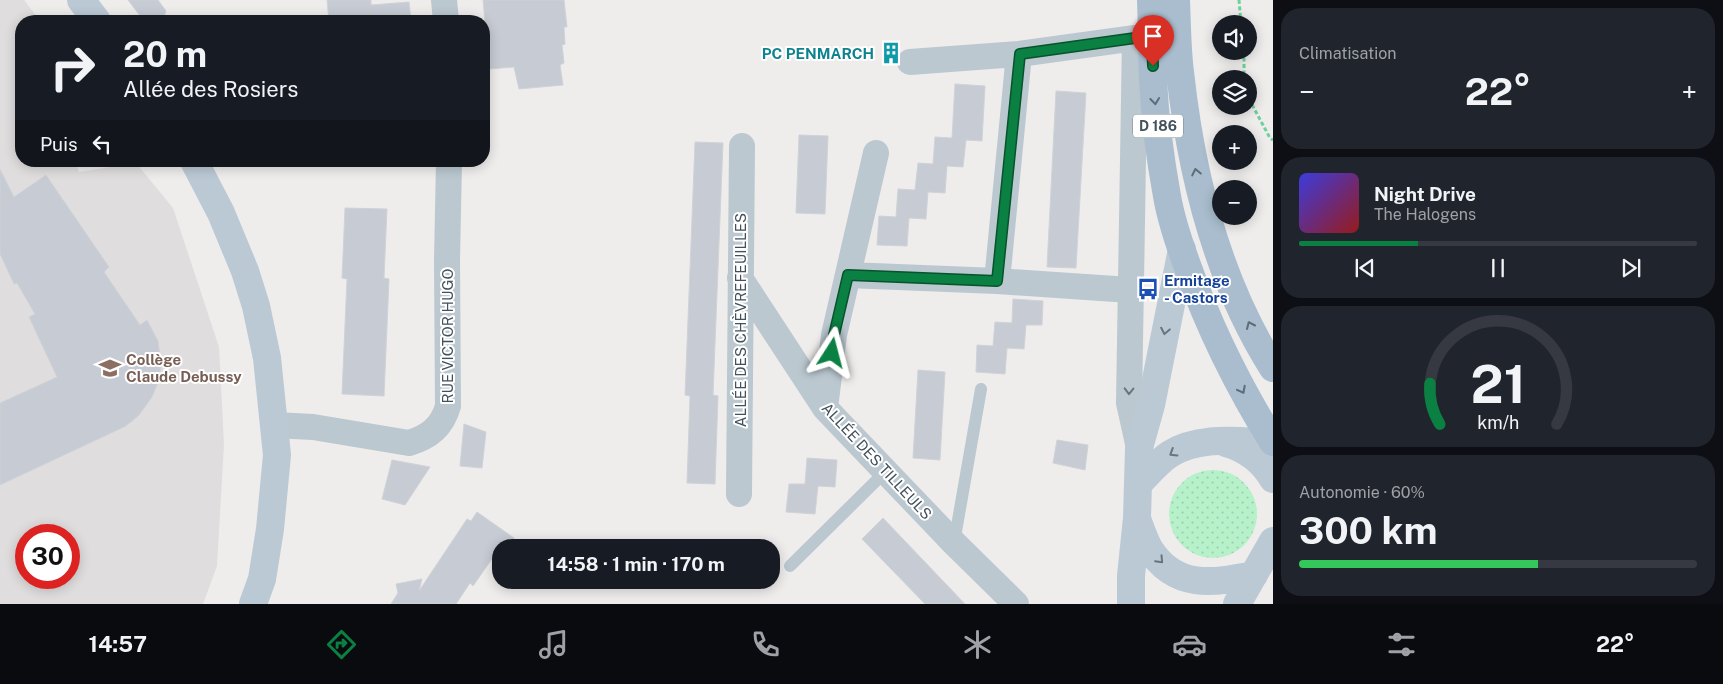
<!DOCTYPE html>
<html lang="fr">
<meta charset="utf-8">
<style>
body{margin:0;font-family:"Public Sans",sans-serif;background:#20242c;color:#f1f3f6;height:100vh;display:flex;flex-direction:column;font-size:19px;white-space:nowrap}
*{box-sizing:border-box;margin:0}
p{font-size:16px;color:#9ea1a6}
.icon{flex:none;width:28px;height:28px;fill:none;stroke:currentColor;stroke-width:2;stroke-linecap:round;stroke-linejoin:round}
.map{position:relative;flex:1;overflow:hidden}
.panel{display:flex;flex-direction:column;gap:8px;padding:8px;background:#0d0f14;width:450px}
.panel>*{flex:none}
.top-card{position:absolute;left:15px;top:15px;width:475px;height:152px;border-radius:20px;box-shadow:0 2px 12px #0003;background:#171b24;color:#f1f3f6;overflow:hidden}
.controls{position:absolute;left:1212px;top:15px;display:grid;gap:10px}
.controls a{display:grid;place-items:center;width:45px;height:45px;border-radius:50%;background:#171b24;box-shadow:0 2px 12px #0003;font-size:25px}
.speed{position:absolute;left:15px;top:524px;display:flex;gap:10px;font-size:25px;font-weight:700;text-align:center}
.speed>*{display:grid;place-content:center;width:65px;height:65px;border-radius:50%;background:#171b24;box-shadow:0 2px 12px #0003;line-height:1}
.speed .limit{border:8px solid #d22;background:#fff;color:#111}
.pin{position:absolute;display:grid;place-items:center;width:42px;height:42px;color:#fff;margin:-51px -21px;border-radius:50% 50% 50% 0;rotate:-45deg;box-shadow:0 0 5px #0007}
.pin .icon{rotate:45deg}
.me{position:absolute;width:55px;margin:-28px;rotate:9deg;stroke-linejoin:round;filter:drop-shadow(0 0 4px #0008)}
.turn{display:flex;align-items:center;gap:18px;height:105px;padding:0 25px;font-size:22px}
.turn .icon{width:65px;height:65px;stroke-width:2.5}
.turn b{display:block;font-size:35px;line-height:42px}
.then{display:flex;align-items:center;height:48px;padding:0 25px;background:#0003;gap:10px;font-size:19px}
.big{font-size:38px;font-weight:700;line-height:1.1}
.panel .tile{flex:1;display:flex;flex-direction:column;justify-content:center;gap:8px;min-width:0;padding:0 18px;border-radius:20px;background:#20242c}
.panel .dial{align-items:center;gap:0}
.dial svg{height:130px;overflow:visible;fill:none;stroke:#363941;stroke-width:7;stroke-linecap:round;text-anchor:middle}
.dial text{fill:#f1f3f6;stroke:none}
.song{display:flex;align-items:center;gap:15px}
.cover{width:60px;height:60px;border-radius:8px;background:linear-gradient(135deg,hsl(240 70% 55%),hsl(0 70% 35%))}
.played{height:5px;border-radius:2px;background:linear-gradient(90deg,#0b8043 30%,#363941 30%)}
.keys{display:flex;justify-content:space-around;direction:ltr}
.heat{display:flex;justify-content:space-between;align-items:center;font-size:28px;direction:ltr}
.charge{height:8px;border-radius:4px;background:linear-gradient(90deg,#34c759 60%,#363941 0)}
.trip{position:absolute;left:492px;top:539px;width:288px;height:50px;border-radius:20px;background:#171b24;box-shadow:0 2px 12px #0003;font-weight:700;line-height:50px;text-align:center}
.tab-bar{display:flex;height:80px;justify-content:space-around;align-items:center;background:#090b0e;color:#9ea1a6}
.tab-bar .icon{width:35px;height:35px}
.tab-bar .on{color:#0b8043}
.tab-bar b{font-size:22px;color:#f1f3f6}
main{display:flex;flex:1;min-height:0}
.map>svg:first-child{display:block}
</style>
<main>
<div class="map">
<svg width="1273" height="604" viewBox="0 0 1273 604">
<defs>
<pattern id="grass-dots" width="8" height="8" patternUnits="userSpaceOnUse" patternTransform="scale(1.25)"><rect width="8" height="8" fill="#b6f1ca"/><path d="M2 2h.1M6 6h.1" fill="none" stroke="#9ed0b0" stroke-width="1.8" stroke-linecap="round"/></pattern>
</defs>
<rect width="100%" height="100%" fill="#efecec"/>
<path fill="#e0ddde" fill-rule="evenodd" d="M0,0H24L40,21H21V161H75L79,172L136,163L173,208L219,347L224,445L217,566L203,604H0ZM26,535H69V578H26Z"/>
<path fill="url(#grass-dots)" d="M1169 514a44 44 0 1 1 88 0a44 44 0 1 1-88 0Z"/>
<path fill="#c7cbd3" stroke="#cfd3d8" d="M128,0H158L166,11L162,21H144Z
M327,0H371V5L409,2L411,21H329Z
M483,0H564L567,27H564L565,44L562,45L564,63L560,65L563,85L519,89L514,67L489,69Z
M955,84L985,86L982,141L966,140L963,167L947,166L945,193L928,192L926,219L909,218L907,246L877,245L879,216L896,217L898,189L915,190L918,163L933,164L935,137L952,138Z
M1056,91L1086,93L1076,268L1047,267Z
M799,135L828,136L825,214L796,213Z
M695,142L723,143L713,395L718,396L715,484L687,483L690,396L685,395Z
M0,169L14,197L46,175L109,267L104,272L140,325L147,320L158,341L161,364L159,380L152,397L139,415L131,422L124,427L0,485V403L57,377L29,317L35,314L17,283L14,284L0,254Z
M345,208L387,209L384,278L389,279L384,396L342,394L347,279L342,278Z
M1013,299L1043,301L1042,325H1026L1024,349L1007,348L1005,374L976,372L977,345L993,346L995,322L1012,323Z
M918,370L945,372L940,460L913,458Z
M464,424L486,432L482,468L460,466Z
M1057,440L1088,445L1085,470L1053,463Z
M807,458L837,460L835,487L818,486L815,514L786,512L789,484H805Z
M392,460L430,467L405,505L382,499Z
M477,512L514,538L508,548H501V557L496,553L473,586L470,583L456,604H391L398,593L396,584L422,579L419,591L467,519L471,521Z
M883,518L965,604H925L862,539Z"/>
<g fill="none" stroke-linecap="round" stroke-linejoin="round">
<path stroke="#6cd19a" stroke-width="3" stroke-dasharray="4 2.5" stroke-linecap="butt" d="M1239,0L1241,24
M1244,51V79
M1249,99L1270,138L1273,140"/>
<path stroke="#bbc8d0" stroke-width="12" d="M954,543L981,389
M790,566L886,471"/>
<path stroke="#bbc8d0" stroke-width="26" d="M444,0L446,21
M1135,38L1129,403L1139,448
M910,62L1019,54L1135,38H1152
M848,275L997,281L1130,290
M740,278L825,408L954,543L1016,604
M997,281L1019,54
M825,408L834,335L876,153
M274,425L313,427L409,443C429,437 442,427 448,406L447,261L449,161
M739,494L742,146"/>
<path stroke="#bbc9d5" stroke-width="28" d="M81,0L97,21
M194,161L221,213L245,271L256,306L267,358L277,455L270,529L262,579L253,604
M1226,443C1247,449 1262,460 1273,479
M1139,483C1149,473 1159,461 1170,454C1200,435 1240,442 1273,442
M1137,519C1141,529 1144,539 1149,548C1175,590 1213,583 1254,575
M1131,604V576L1137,518L1139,448L1151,405L1182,249
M1237,604L1273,541"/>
<path stroke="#a9bdce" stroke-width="28" d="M1151,0C1152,26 1152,53 1153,80C1155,118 1160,158 1167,196C1171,220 1179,243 1187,265C1209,327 1238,386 1273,442
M1176,0C1177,24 1177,49 1180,72C1191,174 1218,281 1273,368"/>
</g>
<defs><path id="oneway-chevron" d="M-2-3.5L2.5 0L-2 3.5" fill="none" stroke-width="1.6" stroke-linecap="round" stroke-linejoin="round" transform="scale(1.25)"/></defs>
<g stroke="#5c6c78">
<use href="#oneway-chevron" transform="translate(1155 101) rotate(84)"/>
<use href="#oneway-chevron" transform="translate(1196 172) rotate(-102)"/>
<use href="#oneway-chevron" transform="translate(1250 325) rotate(-114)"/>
<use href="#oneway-chevron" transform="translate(1242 390) rotate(62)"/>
</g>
<g stroke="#677580">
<use href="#oneway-chevron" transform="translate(1165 331) rotate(101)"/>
<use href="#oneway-chevron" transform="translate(1173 453) rotate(148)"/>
<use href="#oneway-chevron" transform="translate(1160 560) rotate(47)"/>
</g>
<use stroke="#67757e" href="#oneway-chevron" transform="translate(1129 391) rotate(91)"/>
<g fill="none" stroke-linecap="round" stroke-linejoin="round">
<g stroke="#07532c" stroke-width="12">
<path id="route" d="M832,353L834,335L848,275L997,281L1020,54L1135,38H1152L1153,66"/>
</g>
<use href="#route" stroke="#0b8043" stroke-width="9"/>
</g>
<defs>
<g id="building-bare" transform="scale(1.725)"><path d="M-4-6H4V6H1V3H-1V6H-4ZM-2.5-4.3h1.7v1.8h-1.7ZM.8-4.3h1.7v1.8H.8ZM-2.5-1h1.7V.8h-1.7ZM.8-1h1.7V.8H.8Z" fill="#0f9aa8" stroke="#fff" stroke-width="2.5" paint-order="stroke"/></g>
<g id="bus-bare" transform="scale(1.725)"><path d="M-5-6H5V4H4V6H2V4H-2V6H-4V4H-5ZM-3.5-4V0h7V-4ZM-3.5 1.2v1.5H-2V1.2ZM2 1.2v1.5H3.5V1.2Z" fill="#1a4fb4" stroke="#fff" stroke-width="2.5" paint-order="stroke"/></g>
<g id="school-bare" transform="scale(1.725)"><path d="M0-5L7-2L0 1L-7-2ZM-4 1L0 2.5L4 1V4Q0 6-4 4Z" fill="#8d6e63" stroke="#fff" stroke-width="2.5" paint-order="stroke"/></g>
</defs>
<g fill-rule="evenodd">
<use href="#building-bare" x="891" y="53"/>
<use href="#bus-bare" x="1148" y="289"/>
<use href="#school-bare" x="110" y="368"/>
</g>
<g text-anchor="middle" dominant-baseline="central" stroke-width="4" stroke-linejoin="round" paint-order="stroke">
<rect fill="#fff" stroke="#7b858c" stroke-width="1" x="1133" y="114.5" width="50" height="23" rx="4"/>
<g font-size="14" font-weight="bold" fill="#43515b">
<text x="1158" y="126">D 186</text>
</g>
<g font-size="15" font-weight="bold" fill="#0d838f" stroke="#fff" text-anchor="end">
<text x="874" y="53">PC PENMARCH</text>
</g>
<g font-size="15" font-weight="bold" fill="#164399" stroke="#fff" text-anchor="start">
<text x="1164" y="280">Ermitage<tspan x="1164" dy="17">- Castors</tspan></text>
</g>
<g font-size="15" fill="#43515b" stroke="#fff">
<text transform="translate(740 320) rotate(-90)">ALLÉE DES CHÈVREFEUILLES</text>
<text transform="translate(447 336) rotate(-90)">RUE VICTOR HUGO</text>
<text transform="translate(877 461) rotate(47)">ALLÉE DES TILLEULS</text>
</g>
<g font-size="15" font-weight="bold" fill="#785e54" stroke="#fff" text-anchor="start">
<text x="126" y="359">Collège<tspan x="126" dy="17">Claude Debussy</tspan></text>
</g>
</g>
</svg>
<div class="controls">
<a><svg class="icon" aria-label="sound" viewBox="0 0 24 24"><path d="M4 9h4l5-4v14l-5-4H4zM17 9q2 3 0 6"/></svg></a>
<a><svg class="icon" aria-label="layers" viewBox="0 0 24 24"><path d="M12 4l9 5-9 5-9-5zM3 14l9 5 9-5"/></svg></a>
<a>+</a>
<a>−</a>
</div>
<div class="speed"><div class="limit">30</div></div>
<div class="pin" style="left:1153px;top:66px;background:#d93025"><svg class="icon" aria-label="arrive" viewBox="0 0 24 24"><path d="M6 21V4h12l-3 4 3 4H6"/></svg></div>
<svg class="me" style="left:832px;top:353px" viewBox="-20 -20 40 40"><path d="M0-17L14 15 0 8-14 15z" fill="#0b8043" stroke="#fff" stroke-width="4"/></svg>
<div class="trip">14:58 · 1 min · 170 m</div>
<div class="top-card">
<div class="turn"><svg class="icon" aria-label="right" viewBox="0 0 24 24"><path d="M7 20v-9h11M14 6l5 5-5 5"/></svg><div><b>20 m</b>Allée des Rosiers</div></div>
<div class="then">Puis<svg class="icon" aria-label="left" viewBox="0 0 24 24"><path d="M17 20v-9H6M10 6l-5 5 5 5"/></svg></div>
</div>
</div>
<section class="panel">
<div class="tile"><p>Climatisation</p>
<div class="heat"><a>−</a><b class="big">22°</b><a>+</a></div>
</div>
<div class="tile">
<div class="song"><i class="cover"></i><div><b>Night Drive</b><p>The Halogens</p></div></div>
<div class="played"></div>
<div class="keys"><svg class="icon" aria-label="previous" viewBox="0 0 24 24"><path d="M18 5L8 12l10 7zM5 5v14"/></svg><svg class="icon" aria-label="pause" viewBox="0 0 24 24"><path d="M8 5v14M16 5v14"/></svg><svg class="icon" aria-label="next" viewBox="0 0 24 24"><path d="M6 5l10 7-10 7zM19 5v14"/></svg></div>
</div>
<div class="tile dial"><svg viewBox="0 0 100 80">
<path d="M14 69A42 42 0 1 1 86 69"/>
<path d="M14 69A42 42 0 0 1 8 44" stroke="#0b8043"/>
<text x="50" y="56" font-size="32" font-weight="700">21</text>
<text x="50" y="72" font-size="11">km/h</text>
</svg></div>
<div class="tile"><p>Autonomie · 60%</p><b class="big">300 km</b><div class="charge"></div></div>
</section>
</main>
<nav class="tab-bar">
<b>14:57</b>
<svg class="icon on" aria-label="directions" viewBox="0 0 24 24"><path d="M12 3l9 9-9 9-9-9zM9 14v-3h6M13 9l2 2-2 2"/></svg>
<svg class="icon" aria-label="music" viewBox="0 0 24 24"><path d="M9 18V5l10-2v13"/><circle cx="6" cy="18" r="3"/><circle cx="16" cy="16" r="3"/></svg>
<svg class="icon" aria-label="phone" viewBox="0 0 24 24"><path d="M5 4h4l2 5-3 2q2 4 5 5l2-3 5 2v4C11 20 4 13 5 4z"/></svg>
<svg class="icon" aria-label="climate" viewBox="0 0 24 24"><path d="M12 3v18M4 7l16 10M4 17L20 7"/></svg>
<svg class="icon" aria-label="car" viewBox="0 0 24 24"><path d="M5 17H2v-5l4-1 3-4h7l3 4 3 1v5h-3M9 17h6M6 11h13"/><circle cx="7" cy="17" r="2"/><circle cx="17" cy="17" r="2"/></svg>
<svg class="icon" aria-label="filters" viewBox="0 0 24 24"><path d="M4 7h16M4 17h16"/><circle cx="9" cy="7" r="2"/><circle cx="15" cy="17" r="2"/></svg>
<b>22°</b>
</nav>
